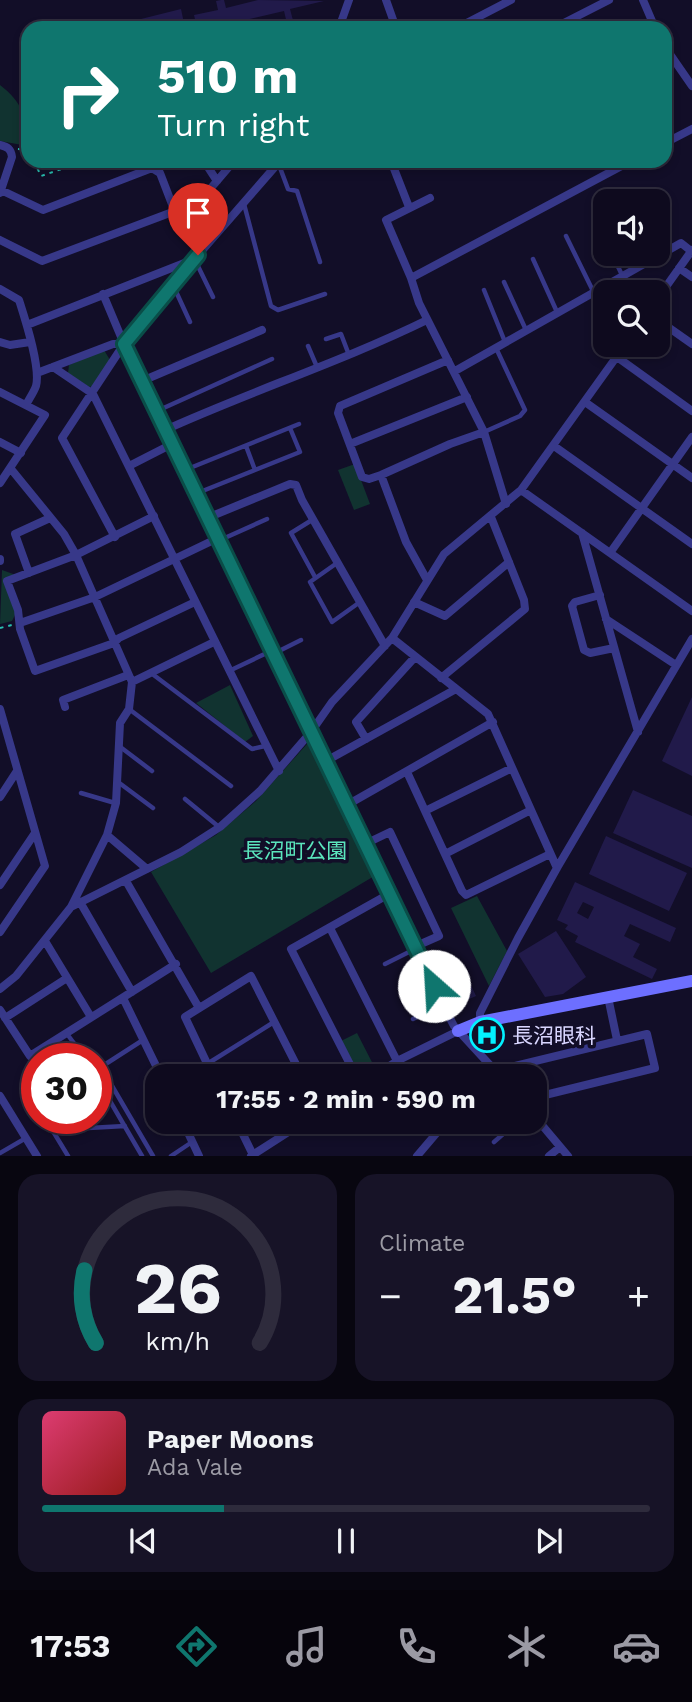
<!DOCTYPE html>
<meta charset="utf-8">
<style>
body{margin:0;font-family:"Work Sans","Noto Sans JP",sans-serif;background:#171327;color:#f1f3f6;height:100vh;display:flex;flex-direction:column;font-size:26px;white-space:nowrap}
*{box-sizing:border-box;margin:0}
p{font-size:23px;color:#9b9aa4}
.icon{flex:none;width:38px;height:38px;fill:none;stroke:currentColor;stroke-width:2;stroke-linecap:round;stroke-linejoin:round}
.map{position:relative;height:1156px;overflow:hidden}
.panel{display:flex;flex-direction:column;gap:18px;padding:18px;background:#080610;flex:1}
.panel>*{flex:none}
.banner{position:absolute;left:21px;top:21px;width:651px;height:147px;border-radius:21px;box-shadow:0 4px 10px #0003,0 0 0 2px #2e2b3c;background:#0f766e;color:#fff;overflow:hidden}
.fabs{position:absolute;left:593px;top:189px;display:grid;gap:14px}
.fabs a{display:grid;place-items:center;width:77px;height:77px;border-radius:14px;background:#0e0a1e;box-shadow:0 4px 10px #0003,0 0 0 2px #2e2b3c;font-size:35px}
.speed{position:absolute;left:21px;top:1043px;display:flex;gap:14px;font-size:35px;font-weight:700;text-align:center}
.speed>*{display:grid;place-content:center;width:91px;height:91px;border-radius:50%;background:#0e0a1e;box-shadow:0 4px 10px #0003,0 0 0 2px #2e2b3c;line-height:1}
.speed .limit{border:10px solid #d22;background:#fff;color:#111}
.pin{position:absolute;display:grid;place-items:center;width:60px;height:60px;color:#fff;margin:-72px -30px;border-radius:50% 50% 50% 0;rotate:-45deg;box-shadow:0 0 7px #0007}
.pin .icon{rotate:45deg}
.me{position:absolute;width:77px;margin:-38px;rotate:334deg;stroke-linejoin:round;filter:drop-shadow(0 0 5px #0008)}
.turn{display:flex;align-items:center;gap:24px;height:147px;padding:0 21px;font-size:32px}
.turn .icon{width:91px;height:91px;stroke-width:2.5}
.turn b{display:block;font-size:49px;line-height:60px}
.big{font-size:52px;font-weight:700;line-height:1.1}
.panel .card{flex:1;display:flex;flex-direction:column;justify-content:center;gap:10px;min-width:0;padding:0 24px;border-radius:21px;background:#171327}
.panel .dial{align-items:center;gap:0}
.dial svg{height:182px;overflow:visible;fill:none;stroke:#2e2b3c;stroke-width:7;stroke-linecap:round;text-anchor:middle}
.dial text{fill:#f1f3f6;stroke:none}
.song{display:flex;align-items:center;gap:21px}
.cover{width:84px;height:84px;border-radius:10px;background:linear-gradient(135deg,hsl(340 70% 55%),hsl(0 70% 35%))}
.played{height:7px;border-radius:4px;background:linear-gradient(90deg,#0f766e 30%,#2e2b3c 30%)}
.keys{display:flex;justify-content:space-around;direction:ltr}
.heat{display:flex;justify-content:space-between;align-items:center;font-size:38px;direction:ltr}
.panel .tiles{flex:1;display:grid;gap:18px;grid-template-columns:1fr 1fr}
.card:last-child{grid-column:span 2}
.trip{position:absolute;left:145px;top:1064px;width:402px;height:70px;border-radius:21px;background:#0e0a1e;box-shadow:0 4px 10px #0003,0 0 0 2px #2e2b3c;font-weight:700;line-height:70px;text-align:center}
.menu{display:flex;height:112px;justify-content:space-around;align-items:center;background:#06040c;color:#9b9aa4}
.menu .icon{width:49px;height:49px}
.menu .on{color:#0f766e}
.menu b{font-size:32px;color:#f1f3f6}
.map>svg:first-child{display:block}
</style>
<div class="map">
<svg width="692" height="1156" viewBox="0 0 692 1156">
<rect width="100%" height="100%" fill="#120e28"/>
<path fill="#113330" d="M0,85C22,102 28,118 28,146L0,141Z
M104,350L110,360L94,386L89,387L68,373L69,365Z
M355,464L370,504L354,510L338,470Z
M2,570L16,575L4,579L16,613L12,621L0,624Z
M230,685L253,736L245,742L196,703Z
M307,744H313L376,875L211,973L151,872L216,835L256,801Z
M477,896L507,951L489,986L451,908Z
M357,1033L376,1070L366,1076H359L341,1041Z"/>
<path fill="#211a4a" fill-rule="evenodd" d="M221,0H224L226,8L258,0L324,1L290,9L295,28H288L284,11L228,24L229,28H224L223,25L197,28L194,15L218,10L216,1Z
M181,9L185,28H135L133,21Z
M692,697V776L662,761Z
M633,790L692,816V868L613,833Z
M606,836L687,873L669,911L589,874Z
M575,882L676,928L670,942L630,924L624,936L640,944L633,957L657,969L652,979L575,942L578,936L565,929L568,925L557,920ZM583,902L594,907L588,919L577,913Z
M556,931L586,977L563,994L545,997L518,954Z
M467,977L476,996L452,1007L443,988Z"/>
<g fill="none" stroke-linecap="round" stroke-linejoin="round">
<path stroke="#29bfb0" stroke-width="2" stroke-dasharray="3.5 5" stroke-linecap="butt" d="M18,149L28,150
M34,161L41,176L85,161
M182,217L195,247
M0,628L12,625"/>
<path stroke="#373889" stroke-width="4.5" d="M279,165L288,189L297,191L320,262
M244,204L271,306L278,310L325,294
M600,229L606,241
M566,236L593,291
M658,240L664,251
M612,254L622,275
M533,259L557,312
M195,260L213,297
M504,282L526,330
M173,285L190,322
M484,290L505,342
M326,339L341,334L349,355
M308,346L317,367
M157,411L272,359
M484,432L520,416L525,410L496,348
M246,446L255,470
M185,470L299,424
M195,494L300,452L290,428
M312,520L291,533L315,577
M218,541L267,519
M337,563L310,582L332,622L360,602
M273,654L301,640
M229,671L271,651
M151,673L252,749L265,746
M129,709L231,786
M119,746L152,771
M118,782L153,808
M81,793L115,803
M185,799L219,827
M385,964L415,949
M413,1019L442,1005
M67,1034L86,1059
M143,1040L101,1067L153,1156
M207,1064L274,1022
M281,1076L297,1066
M96,1077L142,1156
M37,1086L31,1090L30,1095L37,1106
M45,1118L68,1156
M52,1130L125,1126
M494,1142L517,1122
M0,1153L26,1138
M171,1156L192,1142"/>
<path stroke="#373889" stroke-width="8" d="M386,0L396,28
M643,0L655,28
M339,28L349,0
M457,28L511,0
M554,28L609,0
M665,47L692,86
M665,143L692,129
M0,145C8,147 11,149 12,157L0,193
M204,161L217,181
M391,161L409,207
M1,190L43,210L152,168L160,173L175,212
M430,198L386,220L411,278L419,303L484,432L506,504
M0,240L42,261L199,202L234,161
M679,268L692,277
M411,278L631,161
M0,289L19,300C25,319 41,367 36,386C34,392 29,399 26,405
M103,294L124,344L216,539L443,1005L454,1026L500,1076
M658,298L692,250
M658,320L692,344
M27,325L192,260
M0,342L10,345L30,342
M617,357L692,411
M448,360L340,406L338,413L362,477L369,479L381,475L450,444L484,432
M53,367L93,394L279,771
M455,371L681,243L691,251
M37,373L113,344H124
M142,381L262,330
M0,392L45,415L0,483
M585,402L692,478
M165,430C251,391 341,362 427,320
M0,442L21,453
M350,444L467,397
M554,446L692,544
M129,466L172,444
M11,469L64,534L76,555L132,682
M381,475L406,542L427,580
M521,490L692,611
M154,516L76,555L7,581L18,610L20,629L35,671L114,643L119,638L195,602
M207,518L290,484L296,485L302,500L385,646
M582,533L638,732
M115,537L62,438L124,344L172,285L280,161
M610,553L692,437
M0,559V561
M29,573L15,534L50,518
M600,595L575,602L572,606L584,650L590,653L614,648
M414,602L445,616L509,562
M606,619L676,665
M20,623L95,597L216,539
M392,638L488,714L557,868
M441,678L525,609L524,600L491,517
M65,707L63,700L128,675
M0,709L45,866L0,932
M366,739L356,722L415,657
M326,761L456,689
M407,772L462,891L466,895L550,854
M0,797L17,771
M347,805L493,722
M425,811L512,768
M107,835L147,869
M365,844L390,832L439,936L414,947
M445,854L531,810
M126,881L199,1008
M0,885L35,833
M80,902L132,992
M71,907L181,852L220,827L260,791L311,732L332,702L392,638L444,554L521,490L625,345
M330,928L397,1061
M45,941L91,1017
M0,989L16,976L71,907L107,835L116,803L120,723L129,709L132,682L214,642
M608,997L617,1040
M123,998L161,1076
M0,1010L30,1056L176,964
M5,1018L67,978
M480,1022V1013L518,938L557,868L692,639
M494,1071L647,1034L655,1068L545,1095L536,1100
M213,1076L185,1017L251,976L302,1076
M356,1076L291,949L389,894
M374,1076L397,1061L458,1031
M0,1096L37,1156
M536,1118L568,1156
M183,1122L199,1156
M237,1122L253,1155
M251,1156L304,1122
M417,1156L446,1122
M549,1156L560,1147"/>
<path stroke="#6d6fff" stroke-width="12" d="M458,1031L480,1022L692,981"/>
</g>
<g fill="none" stroke-linecap="round" stroke-linejoin="round">
<g stroke="#0a4d48" stroke-width="18">
<path id="route" d="M198,255L124,344L434,986"/>
</g>
<use href="#route" stroke="#0f766e" stroke-width="12"/>
</g>
<defs>
<g id="hospital-ring" transform="scale(1.75)"><circle r="9.5" fill="#120e28" stroke="#02f1ff" stroke-width="1.5"/><path d="M-5-5h3v3.5h4V-5h3V5h-3V1.5h-4V5h-3Z" fill="#02f1ff"/></g>
</defs>
<g fill-rule="evenodd">
<use href="#hospital-ring" x="487" y="1035"/>
</g>
<g text-anchor="middle" dominant-baseline="central" stroke-width="7" stroke-linejoin="round" paint-order="stroke">
<g font-size="21" fill="#5be6bd" stroke="#120e28">
<text x="295" y="850">長沼町公園</text>
</g>
<g font-size="21" fill="#d9d6ff" stroke="#120e28" text-anchor="start">
<text x="512" y="1035">長沼眼科</text>
</g>
</g>
</svg>
<div class="fabs">
<a><svg class="icon" aria-label="sound" viewBox="0 0 24 24"><path d="M4 9h4l5-4v14l-5-4H4zM17 9q2 3 0 6"/></svg></a>
<a><svg class="icon" aria-label="search" viewBox="0 0 24 24"><circle cx="10" cy="10" r="6"/><path d="M15 15l6 6"/></svg></a>
</div>
<div class="speed"><div class="limit">30</div></div>
<div class="pin" style="left:198px;top:255px;background:#d93025"><svg class="icon" aria-label="arrive" viewBox="0 0 24 24"><path d="M6 21V4h12l-3 4 3 4H6"/></svg></div>
<svg class="me" style="left:434px;top:986px" viewBox="-20 -20 40 40"><circle r="19" fill="#fff"/><path d="M0-13L10 11 0 6-10 11z" fill="#0f766e"/></svg>
<div class="trip">17:55 · 2 min · 590 m</div>
<div class="banner">
<div class="turn"><svg class="icon" aria-label="right" viewBox="0 0 24 24"><path d="M7 20v-9h11M14 6l5 5-5 5"/></svg><div><b>510 m</b>Turn right</div></div>
</div>
</div>
<section class="panel">
<div class="tiles">
<div class="card dial"><svg viewBox="0 0 100 80">
<path d="M14 69A42 42 0 1 1 86 69"/>
<path d="M14 69A42 42 0 0 1 9 37" stroke="#0f766e"/>
<text x="50" y="56" font-size="32" font-weight="700">26</text>
<text x="50" y="72" font-size="11">km/h</text>
</svg></div>
<div class="card"><p>Climate</p>
<div class="heat"><a>−</a><b class="big">21.5°</b><a>+</a></div>
</div>
<div class="card">
<div class="song"><i class="cover"></i><div><b>Paper Moons</b><p>Ada Vale</p></div></div>
<div class="played"></div>
<div class="keys"><svg class="icon" aria-label="previous" viewBox="0 0 24 24"><path d="M18 5L8 12l10 7zM5 5v14"/></svg><svg class="icon" aria-label="pause" viewBox="0 0 24 24"><path d="M8 5v14M16 5v14"/></svg><svg class="icon" aria-label="next" viewBox="0 0 24 24"><path d="M6 5l10 7-10 7zM19 5v14"/></svg></div>
</div>
</div>
</section>
<nav class="menu">
<b>17:53</b>
<svg class="icon on" aria-label="directions" viewBox="0 0 24 24"><path d="M12 3l9 9-9 9-9-9zM9 14v-3h6M13 9l2 2-2 2"/></svg>
<svg class="icon" aria-label="music" viewBox="0 0 24 24"><path d="M9 18V5l10-2v13"/><circle cx="6" cy="18" r="3"/><circle cx="16" cy="16" r="3"/></svg>
<svg class="icon" aria-label="phone" viewBox="0 0 24 24"><path d="M5 4h4l2 5-3 2q2 4 5 5l2-3 5 2v4C11 20 4 13 5 4z"/></svg>
<svg class="icon" aria-label="climate" viewBox="0 0 24 24"><path d="M12 3v18M4 7l16 10M4 17L20 7"/></svg>
<svg class="icon" aria-label="car" viewBox="0 0 24 24"><path d="M5 17H2v-5l4-1 3-4h7l3 4 3 1v5h-3M9 17h6M6 11h13"/><circle cx="7" cy="17" r="2"/><circle cx="17" cy="17" r="2"/></svg>
</nav>
